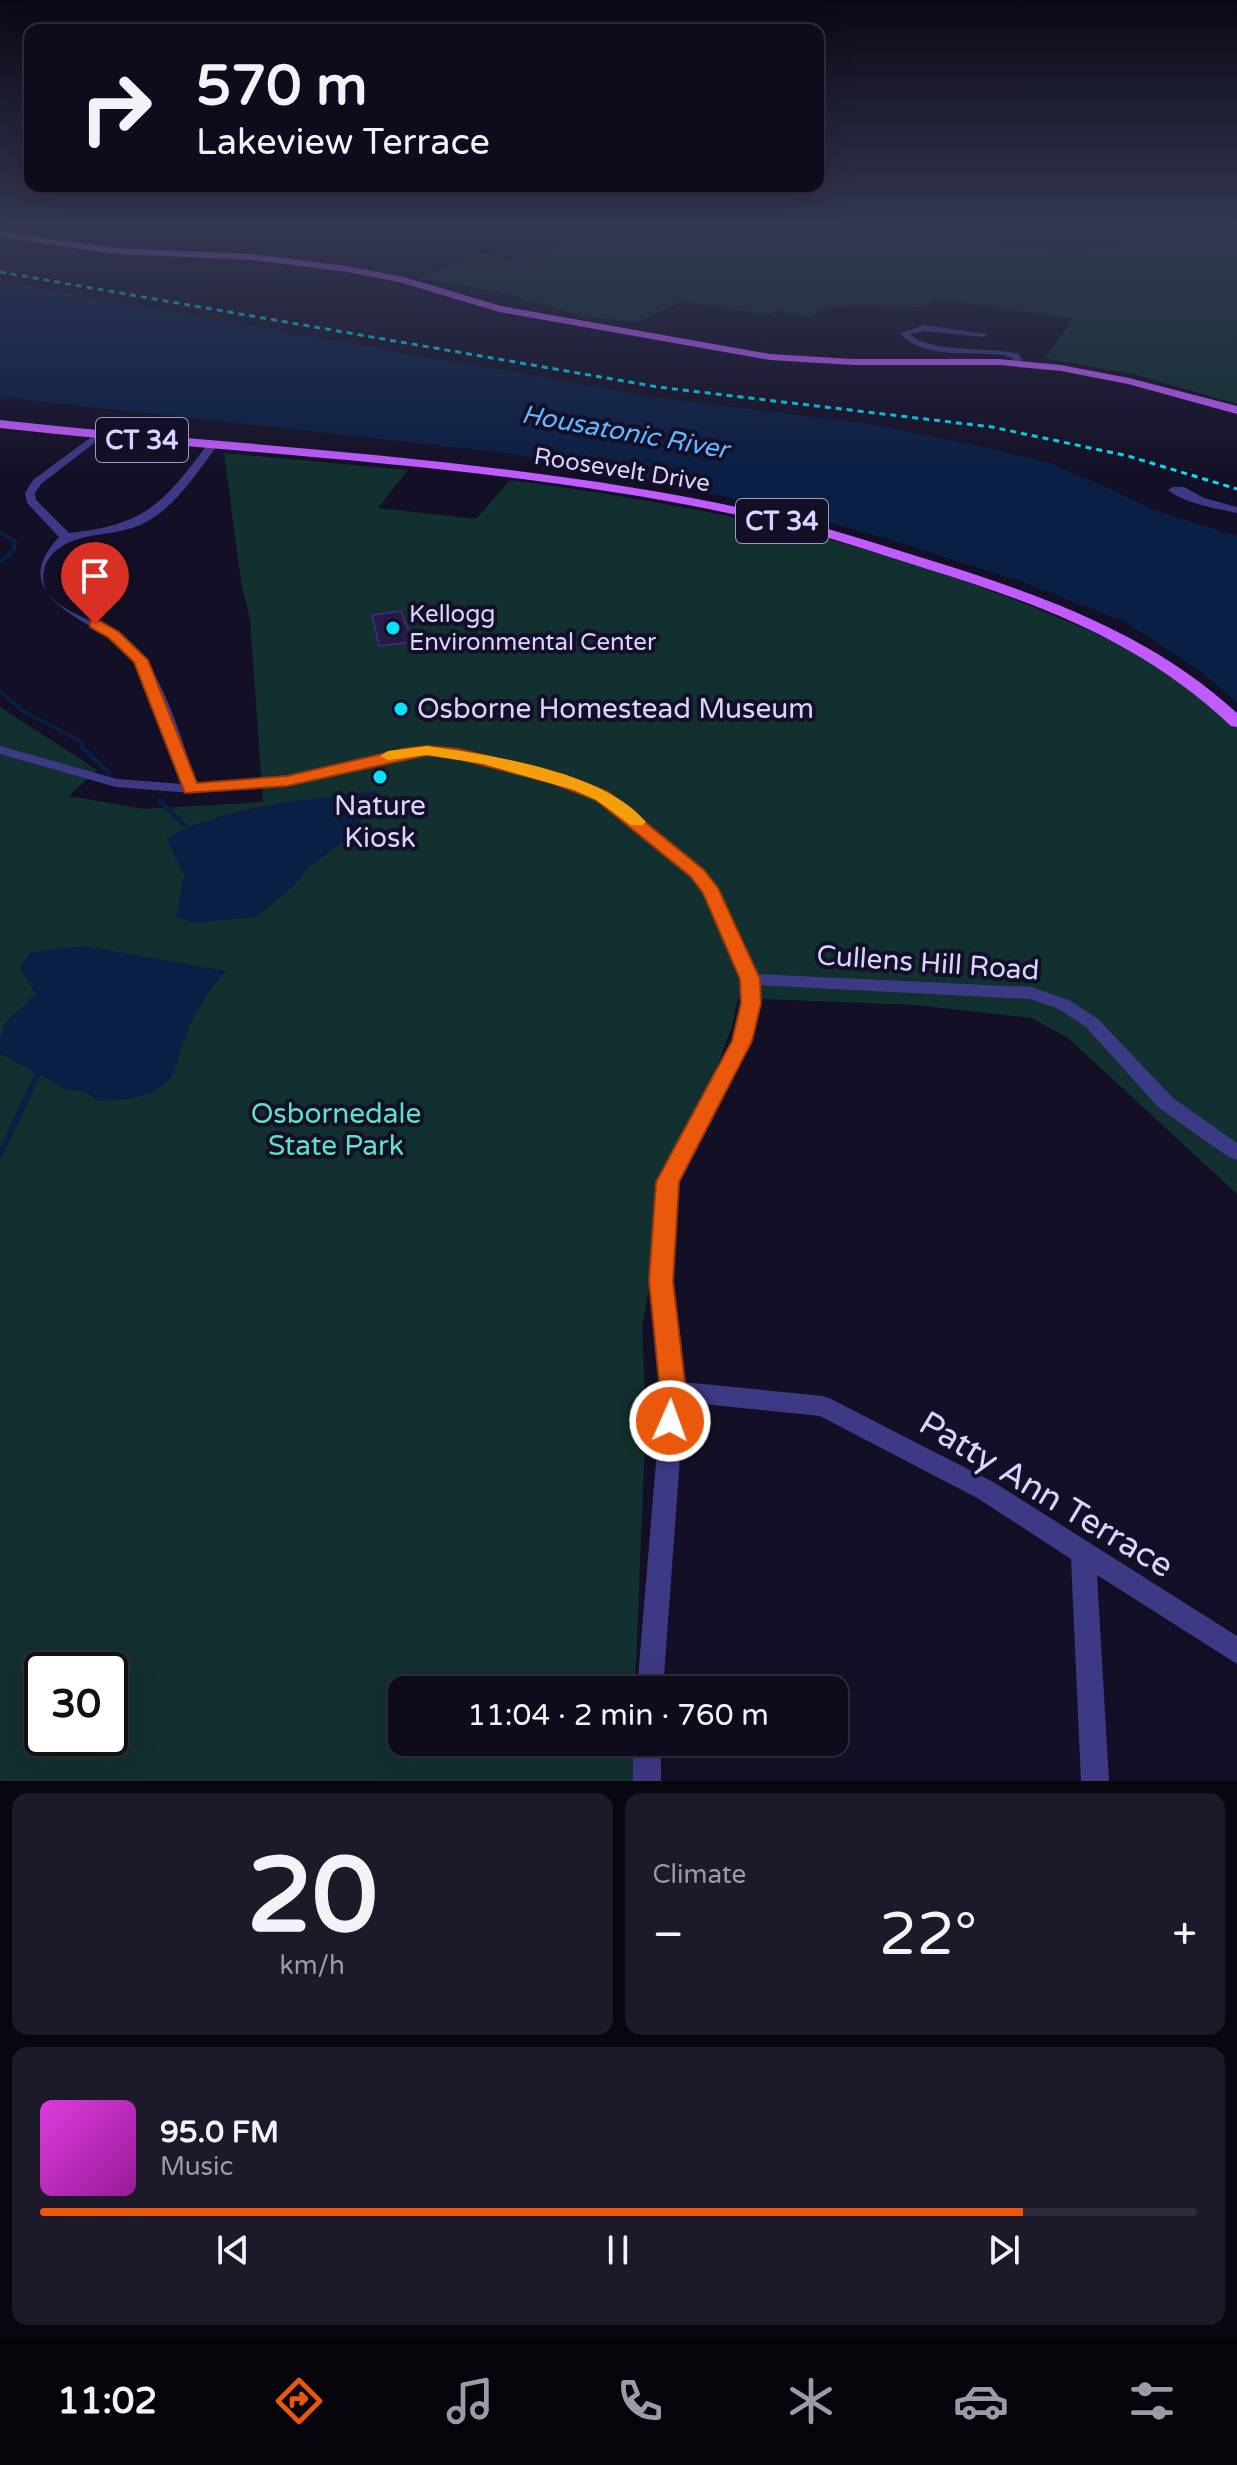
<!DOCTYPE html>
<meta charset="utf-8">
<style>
body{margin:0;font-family:"Varela Round",sans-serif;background:#1c1929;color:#f1f3f6;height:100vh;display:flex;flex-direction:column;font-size:30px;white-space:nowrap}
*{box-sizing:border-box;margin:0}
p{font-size:26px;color:#9b9ba3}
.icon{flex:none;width:44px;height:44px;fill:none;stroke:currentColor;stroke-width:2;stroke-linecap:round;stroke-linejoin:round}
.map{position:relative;height:1781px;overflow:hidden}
.panel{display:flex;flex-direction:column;gap:12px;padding:12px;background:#08060f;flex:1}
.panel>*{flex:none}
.top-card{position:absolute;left:24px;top:24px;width:800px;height:168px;border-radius:16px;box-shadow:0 8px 32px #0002,0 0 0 2px #2e2b3b;background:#0e0b1c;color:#f1f3f6;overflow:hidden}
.speed{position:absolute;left:24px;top:1652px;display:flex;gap:16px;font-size:40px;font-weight:700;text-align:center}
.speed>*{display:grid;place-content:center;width:104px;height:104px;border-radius:50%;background:#0e0b1c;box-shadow:0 8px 32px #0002,0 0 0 2px #2e2b3b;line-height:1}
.speed .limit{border:4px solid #111;border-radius:12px;background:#fff;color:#111}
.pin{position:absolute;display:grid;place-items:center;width:68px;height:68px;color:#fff;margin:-82px -34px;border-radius:50% 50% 50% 0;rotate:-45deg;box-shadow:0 0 8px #0007}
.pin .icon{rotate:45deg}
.me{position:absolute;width:88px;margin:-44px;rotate:2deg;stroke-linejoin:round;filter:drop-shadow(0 0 6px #0008)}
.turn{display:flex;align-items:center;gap:28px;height:168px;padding:0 40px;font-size:36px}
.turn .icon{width:104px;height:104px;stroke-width:2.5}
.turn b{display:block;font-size:56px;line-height:68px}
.big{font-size:60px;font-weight:600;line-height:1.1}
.panel .widget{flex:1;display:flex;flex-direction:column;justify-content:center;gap:12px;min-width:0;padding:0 28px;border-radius:16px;background:#1c1929}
.panel .dial{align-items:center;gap:0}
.dial b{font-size:104px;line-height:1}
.song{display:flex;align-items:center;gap:24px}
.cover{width:96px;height:96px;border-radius:12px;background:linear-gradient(135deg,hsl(300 70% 55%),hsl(300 70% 35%))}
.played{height:8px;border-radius:4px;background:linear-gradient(90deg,#ea580c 85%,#2e2b3b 85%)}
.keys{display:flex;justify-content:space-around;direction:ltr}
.heat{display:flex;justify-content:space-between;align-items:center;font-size:44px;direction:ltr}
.panel .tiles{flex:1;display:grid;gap:12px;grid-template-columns:1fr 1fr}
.widget:last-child{grid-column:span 2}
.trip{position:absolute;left:388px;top:1676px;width:460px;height:80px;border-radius:16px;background:#0e0b1c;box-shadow:0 8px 32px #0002,0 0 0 2px #2e2b3b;font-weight:600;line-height:80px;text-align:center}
.dock{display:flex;height:128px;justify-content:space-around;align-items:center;background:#06040b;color:#9b9ba3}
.dock .icon{width:56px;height:56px}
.dock .active{color:#ea580c}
.dock b{font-size:36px;color:#f1f3f6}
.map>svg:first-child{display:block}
</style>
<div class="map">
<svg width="1237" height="1781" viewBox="0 0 1237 1781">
<rect width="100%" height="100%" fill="#130f26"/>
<path fill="#12302f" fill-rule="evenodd" d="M600,226H965L967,234C995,247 1091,256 1118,242C1125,238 1131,231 1138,226L1237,232V404L1137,375L1045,358L1073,319L938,299L926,307L828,306L810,317L776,311L768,315L683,301L637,322L585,317L499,292L418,278L484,253L521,262Z
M224,453L408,470L378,508L476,519L510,480C689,504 861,537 1028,605C1082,627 1133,648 1181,680C1201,692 1219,711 1237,727V1194L1067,1037L1031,1018L916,1005L738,998L732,1027L664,1206L642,1328L646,1415L635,1690H402V1742H634V1781H0V707L97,770L69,796L144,809L263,802L250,619L241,582ZM42,1670H110V1738H42Z"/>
<path fill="#0a1f44" d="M0,281L654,397L870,424L989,448L1051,463L1163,513L1237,536V702L1199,670L1125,622L1023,582L885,538L757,503L508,453L0,397Z
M375,791L355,832L307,869L294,886L256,917L192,923L176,916L184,875L166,838C229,805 306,800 375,791Z
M85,946L226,971C206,993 192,1017 182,1046C178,1055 177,1067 172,1075C158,1099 121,1100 97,1101L88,1093L66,1089L0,1054C0,1014 12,1020 36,994L20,968L31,952Z"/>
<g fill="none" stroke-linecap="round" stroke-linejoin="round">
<path stroke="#0a1f44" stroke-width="3" d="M0,533L4,535"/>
<path stroke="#0a1f44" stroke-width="4" d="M0,533L15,541L14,550L0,562
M0,691L23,711L80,741L84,750"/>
<path stroke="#0a1f44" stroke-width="5" d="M83,748L110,774
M160,801L188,829"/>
<path stroke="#0a1f44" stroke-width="6" d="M0,1154L41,1068"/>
</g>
<path fill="#241b47" stroke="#3b2d73" stroke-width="2" d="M401,611L413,642L379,646L372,615Z"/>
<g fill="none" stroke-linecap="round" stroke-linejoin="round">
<path fill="#3d3a85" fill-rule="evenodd" d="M924,325L988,334L984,337L924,331L910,334C930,354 990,346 1019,354L1023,363L1016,365L1012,358L1003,355C972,351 922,360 900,333Z
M98,432L102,433V437L41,484L35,493L36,500L69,533C145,525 163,504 207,445L216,447C195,476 173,510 140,525C111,538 71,530 50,557C42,567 40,586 50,596C68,616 102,622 124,638C162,664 182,742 197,784L287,777L403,750L427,747L459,750L563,776L607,793L704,870L720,892L756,974L1031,987L1069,1000L1098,1019L1173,1098L1237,1143V1160L1230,1158L1159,1108L1086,1027L1057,1008L1030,999L759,985L760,1003L751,1041L677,1182L672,1281L683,1382L823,1396L831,1399L995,1483L1237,1636V1664L1097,1575L1109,1781H1081L1071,1559L979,1499L820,1416L684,1402L663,1690H637L662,1391L650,1281L657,1182L733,1041L742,1003L741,979L704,893L692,876L597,799L553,782L459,758L427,755L403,758L287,785L191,793L116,787L0,754V746L117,779L182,784C169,743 154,687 127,654C99,620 0,600 59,537L27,503L25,493L33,480Z
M1173,487H1184L1204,498L1237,507V513C1215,508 1186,504 1168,490Z
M633,1742H661V1781H633Z"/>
<path fill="#c25bff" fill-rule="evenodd" d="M0,231L115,248L253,254L347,266L404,277L501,306L770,354L853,359H999L1061,365L1129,378L1237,406V414L1128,384L1061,371L999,365H853L770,360L499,312L399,282L347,272L253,260L115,254L0,237Z
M0,420C255,448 514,457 765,513C824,526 881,545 939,563C1047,597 1152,635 1237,713V727L1231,726C1141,641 1040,604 924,568C877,553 830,537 782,525C526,464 260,457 0,428Z"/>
<path stroke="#00e5ff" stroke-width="3" stroke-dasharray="6 5" stroke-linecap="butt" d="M0,272L658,387L992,427L1128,456L1237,489"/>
</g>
<linearGradient id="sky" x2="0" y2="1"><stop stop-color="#0a0815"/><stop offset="0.47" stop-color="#333752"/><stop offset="1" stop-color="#333752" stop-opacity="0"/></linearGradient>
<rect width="1237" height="476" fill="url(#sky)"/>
<path fill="#ea580c" stroke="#983908" stroke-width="2" d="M90,621H100L119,632L148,660L197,783L287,776L403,749L427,746L459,749L564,775L608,792L704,870L718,888L760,979L761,1003L752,1041L679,1182L673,1281L686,1391L680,1430L670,1433L661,1430L657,1421L660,1391L649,1281L656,1182L732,1041L741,1003L740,979L703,893L691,877L596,800L552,783L459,759L427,755L287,786L185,793L134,662L109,638L90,627Z"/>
<path fill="#f59e0b" d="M427,746C490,755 603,771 646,822L643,825H631L596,800L574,790L483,764L427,755L388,760L380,756L388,751Z"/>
<g fill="#00e5ff" stroke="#130f26" stroke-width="3">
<circle cx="393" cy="628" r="8"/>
<circle cx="401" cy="709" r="8"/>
<circle cx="380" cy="777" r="8"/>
</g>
<g text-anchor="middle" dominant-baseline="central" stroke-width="8" stroke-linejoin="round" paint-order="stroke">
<g font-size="24" fill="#d9d4ff" stroke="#130f26">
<text transform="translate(622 470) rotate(9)">Roosevelt Drive</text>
</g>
<g font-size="24" fill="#d9d4ff" stroke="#130f26" text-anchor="start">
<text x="409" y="614">Kellogg<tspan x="409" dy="28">Environmental Center</tspan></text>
</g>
<g font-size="26" font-style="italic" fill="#62b6ff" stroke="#130f26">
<text transform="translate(625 432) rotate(10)">Housatonic River</text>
</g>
<g fill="#130f26" stroke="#9e99be" stroke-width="2">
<rect x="96" y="418" width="92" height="44" rx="6"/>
<rect x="736" y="499" width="92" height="44" rx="6"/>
</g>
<g font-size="26" font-weight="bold" fill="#d9d4ff">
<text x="142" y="440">CT 34</text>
<text x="782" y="521">CT 34</text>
</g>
<g font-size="28" fill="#d9d4ff" stroke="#130f26" text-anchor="start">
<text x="417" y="709">Osborne Homestead Museum</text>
<text x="380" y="806" text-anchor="middle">Nature<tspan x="380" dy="32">Kiosk</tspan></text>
</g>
<g font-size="28" fill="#d9d4ff" stroke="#130f26">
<text transform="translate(928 963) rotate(4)">Cullens Hill Road</text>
</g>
<g font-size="28" fill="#5fe0c0" stroke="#130f26">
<text x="336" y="1114">Osbornedale<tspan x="336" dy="32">State Park</tspan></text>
</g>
<g font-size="34" fill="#d9d4ff" stroke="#130f26">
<text transform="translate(1046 1495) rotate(31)">Patty Ann Terrace</text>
</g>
</g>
</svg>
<div class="speed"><div class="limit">30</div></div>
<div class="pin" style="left:95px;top:624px;background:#d93025"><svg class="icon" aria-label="arrive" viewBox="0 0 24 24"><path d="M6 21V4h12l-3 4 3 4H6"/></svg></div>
<svg class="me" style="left:670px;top:1421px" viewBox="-20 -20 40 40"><circle r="17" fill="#ea580c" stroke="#fff" stroke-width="3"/><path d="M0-11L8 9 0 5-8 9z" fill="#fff"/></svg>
<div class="trip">11:04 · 2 min · 760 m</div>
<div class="top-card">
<div class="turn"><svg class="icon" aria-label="right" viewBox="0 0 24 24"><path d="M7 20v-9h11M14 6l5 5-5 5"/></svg><div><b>570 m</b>Lakeview Terrace</div></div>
</div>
</div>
<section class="panel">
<div class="tiles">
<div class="widget dial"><b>20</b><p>km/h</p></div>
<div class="widget"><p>Climate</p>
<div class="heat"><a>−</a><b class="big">22°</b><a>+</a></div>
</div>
<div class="widget">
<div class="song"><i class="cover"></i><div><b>95.0 FM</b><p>Music</p></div></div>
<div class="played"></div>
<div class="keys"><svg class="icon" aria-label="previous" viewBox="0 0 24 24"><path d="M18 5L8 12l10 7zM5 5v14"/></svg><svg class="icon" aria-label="pause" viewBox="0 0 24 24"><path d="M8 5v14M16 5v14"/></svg><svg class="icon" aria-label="next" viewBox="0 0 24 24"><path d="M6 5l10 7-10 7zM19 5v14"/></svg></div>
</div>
</div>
</section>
<nav class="dock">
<b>11:02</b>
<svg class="icon active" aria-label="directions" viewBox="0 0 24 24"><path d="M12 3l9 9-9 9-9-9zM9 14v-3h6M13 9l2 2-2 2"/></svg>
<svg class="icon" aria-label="music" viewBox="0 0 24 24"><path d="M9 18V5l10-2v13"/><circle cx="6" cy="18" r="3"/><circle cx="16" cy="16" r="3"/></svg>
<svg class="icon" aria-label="phone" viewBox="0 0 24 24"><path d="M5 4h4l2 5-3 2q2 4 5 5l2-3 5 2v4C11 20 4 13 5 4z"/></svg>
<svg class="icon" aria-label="climate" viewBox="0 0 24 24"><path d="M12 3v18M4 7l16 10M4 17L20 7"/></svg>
<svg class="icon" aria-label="car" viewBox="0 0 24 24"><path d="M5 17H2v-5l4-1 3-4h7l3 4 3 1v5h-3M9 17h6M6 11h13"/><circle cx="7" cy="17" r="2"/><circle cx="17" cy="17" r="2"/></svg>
<svg class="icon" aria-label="filters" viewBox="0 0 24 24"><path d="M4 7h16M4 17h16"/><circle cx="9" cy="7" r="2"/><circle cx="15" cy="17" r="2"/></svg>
</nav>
